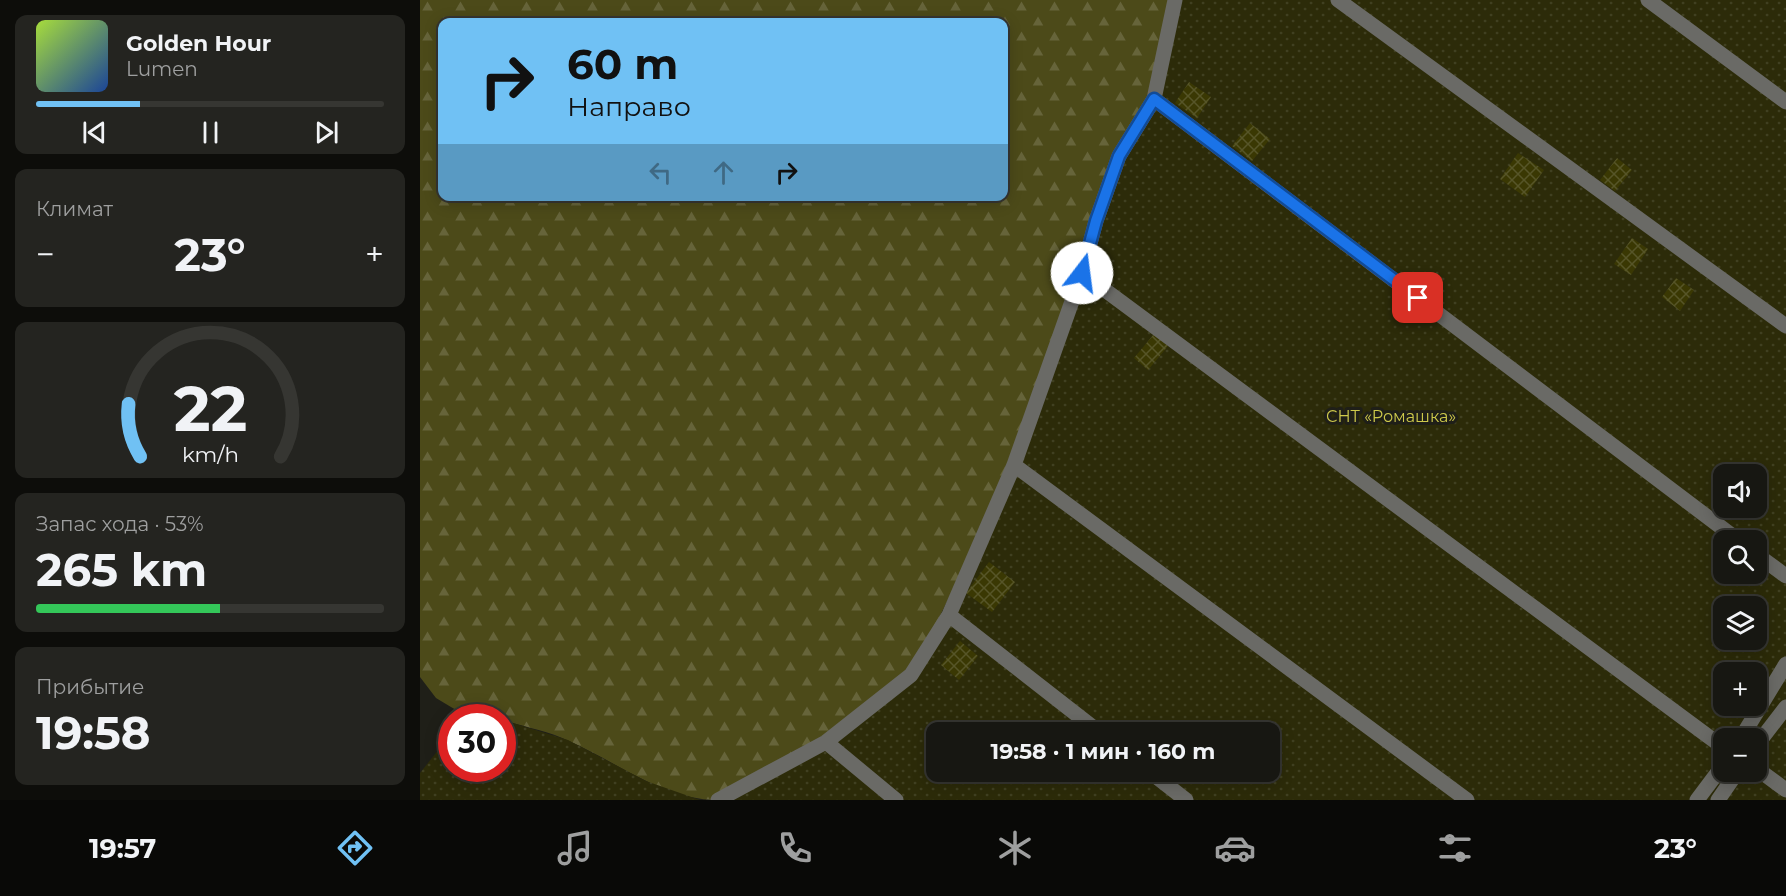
<!DOCTYPE html>
<html lang="ru">
<meta charset="utf-8">
<style>
body{margin:0;font-family:Montserrat,sans-serif;background:#242420;color:#f1f3f6;height:100vh;display:flex;flex-direction:column;font-size:22px;white-space:nowrap}
*{box-sizing:border-box;margin:0}
p{font-size:20px;color:#9e9f9f}
.icon{flex:none;width:33px;height:33px;fill:none;stroke:currentColor;stroke-width:2;stroke-linecap:round;stroke-linejoin:round}
.map{position:relative;flex:1;overflow:hidden}
.details{display:flex;flex-direction:column;gap:15px;padding:15px;background:#0d0d0a;width:420px}
.details>*{flex:none}
.hud{position:absolute;left:18px;top:18px;width:570px;height:183px;border-radius:12px;box-shadow:0 3px 15px #0003,0 0 0 2px #363632;background:#70c1f4;color:#111;overflow:hidden}
.buttons{position:absolute;left:1293px;top:464px;display:grid;gap:12px}
.buttons a{display:grid;place-items:center;width:54px;height:54px;border-radius:12px;background:#171712;box-shadow:0 3px 15px #0003,0 0 0 2px #363632;font-size:30px}
.speed{position:absolute;left:18px;top:704px;display:flex;gap:12px;font-size:30px;font-weight:700;text-align:center}
.speed>*{display:grid;place-content:center;width:78px;height:78px;border-radius:50%;background:#171712;box-shadow:0 3px 15px #0003,0 0 0 2px #363632;line-height:1}
.speed .limit{border:9px solid #d22;background:#fff;color:#111}
.pin{position:absolute;display:grid;place-items:center;width:51px;height:51px;color:#fff;margin:-26px;border-radius:12px;box-shadow:0 3px 9px #0006}
.me{position:absolute;width:66px;margin:-33px;rotate:15deg;stroke-linejoin:round;filter:drop-shadow(0 0 4px #0008)}
.turn{display:flex;align-items:center;gap:21px;height:126px;padding:0 30px;font-size:27px}
.turn .icon{width:78px;height:78px;stroke-width:2.5}
.turn b{display:block;font-size:42px;line-height:51px}
.lanes{display:flex;align-items:center;height:57px;padding:0 30px;background:#0003;justify-content:center;gap:30px;direction:ltr}
.lanes .off{opacity:.35}
.big{font-size:45px;font-weight:700;line-height:1.1}
.details .widget{flex:1;display:flex;flex-direction:column;justify-content:center;gap:9px;min-width:0;padding:0 21px;border-radius:12px;background:#242420}
.details .dial{align-items:center;gap:0}
.dial svg{height:156px;overflow:visible;fill:none;stroke:#363632;stroke-width:7;stroke-linecap:round;text-anchor:middle}
.dial text{fill:#f1f3f6;stroke:none}
.song{display:flex;align-items:center;gap:18px}
.cover{width:72px;height:72px;border-radius:9px;background:linear-gradient(135deg,hsl(80 70% 55%),hsl(220 70% 35%))}
.played{height:6px;border-radius:3px;background:linear-gradient(90deg,#70c1f4 30%,#363632 30%)}
.keys{display:flex;justify-content:space-around;direction:ltr}
.heat{display:flex;justify-content:space-between;align-items:center;font-size:33px;direction:ltr}
.charge{height:9px;border-radius:4px;background:linear-gradient(90deg,#34c759 53%,#363632 0)}
.trip{position:absolute;left:506px;top:722px;width:354px;height:60px;border-radius:12px;background:#171712;box-shadow:0 3px 15px #0003,0 0 0 2px #363632;font-weight:700;line-height:60px;text-align:center}
.menu{display:flex;height:96px;justify-content:space-around;align-items:center;background:#090907;color:#9e9f9f}
.menu .icon{width:42px;height:42px}
.menu .on{color:#70c1f4}
.menu b{font-size:27px;color:#f1f3f6}
main{display:flex;flex:1;min-height:0}
.map>svg:first-child{display:block}
</style>
<main>
<section class="details">
<div class="widget">
<div class="song"><i class="cover"></i><div><b>Golden Hour</b><p>Lumen</p></div></div>
<div class="played"></div>
<div class="keys"><svg class="icon" aria-label="previous" viewBox="0 0 24 24"><path d="M18 5L8 12l10 7zM5 5v14"/></svg><svg class="icon" aria-label="pause" viewBox="0 0 24 24"><path d="M8 5v14M16 5v14"/></svg><svg class="icon" aria-label="next" viewBox="0 0 24 24"><path d="M6 5l10 7-10 7zM19 5v14"/></svg></div>
</div>
<div class="widget"><p>Климат</p>
<div class="heat"><a>−</a><b class="big">23°</b><a>+</a></div>
</div>
<div class="widget dial"><svg viewBox="0 0 100 80">
<path d="M14 69A42 42 0 1 1 86 69"/>
<path d="M14 69A42 42 0 0 1 8 42" stroke="#70c1f4"/>
<text x="50" y="56" font-size="32" font-weight="700">22</text>
<text x="50" y="72" font-size="11">km/h</text>
</svg></div>
<div class="widget"><p>Запас хода · 53%</p><b class="big">265 km</b><div class="charge"></div></div>
<div class="widget"><p>Прибытие</p><b class="big">19:58</b></div>
</section>
<div class="map">
<svg width="1366" height="800" viewBox="0 0 1366 800">
<defs>
<pattern id="forest-firs" width="22" height="20" patternUnits="userSpaceOnUse" patternTransform="scale(1.5)"><rect width="22" height="20" fill="#4c4a19"/><path d="M5 1l3.5 6h-7zM16 11l3.5 6h-7z" fill="#66643a"/></pattern>
<pattern id="garden-dots" width="8" height="8" patternUnits="userSpaceOnUse" patternTransform="scale(1.5)"><rect width="8" height="8" fill="#2c2b09"/><path d="M2 2h.1M6 6h.1" fill="none" stroke="#404021" stroke-width="1.8" stroke-linecap="round"/></pattern>
<pattern id="building-cross-hatch" width="8" height="8" patternUnits="userSpaceOnUse" patternTransform="scale(1.5)"><rect width="8" height="8" fill="#3a3803"/><path d="M0 0l8 8M0 8l8-8" fill="none" stroke="#565528"/></pattern>
</defs>
<rect width="100%" height="100%" fill="#1f1f18"/>
<path fill="url(#forest-firs)" fill-rule="evenodd" d="M0,0H755L734,99L594,465L491,675L406,742L298,800C243,800 197,762 149,741C128,731 104,727 83,720L82,717L46,716L16,698L0,677ZM22,22H584V196H22Z"/>
<path fill="url(#garden-dots)" fill-rule="evenodd" d="M755,0H1366V800H298L406,742L491,675L594,465L676,221L734,99ZM1304,474H1336V507H1304ZM1304,540H1336V573H1304ZM1304,606H1336V639H1304ZM1304,672H1336V705H1304ZM516,732H849V771H516ZM1304,738H1336V771H1304Z
M83,720L148,740L226,781L280,800H0V773L31,734L32,768H82Z"/>
<path fill="url(#building-cross-hatch)" d="M769,82L791,97L777,118L755,103Z
M830,123L850,139L832,161L812,146Z
M1098,153L1124,170L1105,197L1080,179Z
M1197,158L1212,170L1195,191L1180,180Z
M1212,238L1228,249L1211,275L1194,264Z
M1256,278L1274,290L1260,311L1242,297Z
M734,334L748,346L728,370L714,358Z
M569,562L595,582L572,612L546,593Z
M540,641L558,656L539,680L521,665Z"/>
<g fill="none" stroke-linecap="round" stroke-linejoin="round">
<path stroke="#6a6a66" stroke-width="15" d="M918,0L1366,326
M1228,0L1366,102
M734,99L1318,540
M662,273L1304,748
M594,465L1047,800
M1336,554L1366,576
M529,615L679,732
M1321,738L1366,664
M406,742L476,800
M1336,746L1366,707
M1336,768L1366,790
M729,771L766,800
M298,800L406,742L491,675L529,615L594,465L662,273L676,221L699,156L734,99L755,0
M1277,800L1304,764
M1298,800L1318,771"/>
</g>
<g fill="none" stroke-linecap="round" stroke-linejoin="round">
<g stroke="#114b97" stroke-width="15">
<path id="route" d="M662,273L676,221L699,156L734,99L998,298"/>
</g>
<use href="#route" stroke="#1a73e8" stroke-width="10"/>
</g>
<g text-anchor="middle" dominant-baseline="central" stroke-width="6" stroke-linejoin="round" paint-order="stroke">
<g font-size="16" fill="#cec94b" stroke="#1f1f18">
<text x="971" y="416">СНТ «Ромашка»</text>
</g>
</g>
</svg>
<div class="buttons">
<a><svg class="icon" aria-label="sound" viewBox="0 0 24 24"><path d="M4 9h4l5-4v14l-5-4H4zM17 9q2 3 0 6"/></svg></a>
<a><svg class="icon" aria-label="search" viewBox="0 0 24 24"><circle cx="10" cy="10" r="6"/><path d="M15 15l6 6"/></svg></a>
<a><svg class="icon" aria-label="layers" viewBox="0 0 24 24"><path d="M12 4l9 5-9 5-9-5zM3 14l9 5 9-5"/></svg></a>
<a>+</a>
<a>−</a>
</div>
<div class="speed"><div class="limit">30</div></div>
<div class="pin" style="left:998px;top:298px;background:#d93025"><svg class="icon" aria-label="arrive" viewBox="0 0 24 24"><path d="M6 21V4h12l-3 4 3 4H6"/></svg></div>
<svg class="me" style="left:662px;top:273px" viewBox="-20 -20 40 40"><circle r="19" fill="#fff"/><path d="M0-13L10 11 0 6-10 11z" fill="#1a73e8"/></svg>
<div class="trip">19:58 · 1 мин · 160 m</div>
<div class="hud">
<div class="turn"><svg class="icon" aria-label="right" viewBox="0 0 24 24"><path d="M7 20v-9h11M14 6l5 5-5 5"/></svg><div><b>60 m</b>Направо</div></div>
<div class="lanes"><svg class="icon off" aria-label="left" viewBox="0 0 24 24"><path d="M17 20v-9H6M10 6l-5 5 5 5"/></svg><svg class="icon off" aria-label="ahead" viewBox="0 0 24 24"><path d="M12 20V5M6 11l6-6 6 6"/></svg><svg class="icon" aria-label="right" viewBox="0 0 24 24"><path d="M7 20v-9h11M14 6l5 5-5 5"/></svg></div>
</div>
</div>
</main>
<nav class="menu">
<b>19:57</b>
<svg class="icon on" aria-label="directions" viewBox="0 0 24 24"><path d="M12 3l9 9-9 9-9-9zM9 14v-3h6M13 9l2 2-2 2"/></svg>
<svg class="icon" aria-label="music" viewBox="0 0 24 24"><path d="M9 18V5l10-2v13"/><circle cx="6" cy="18" r="3"/><circle cx="16" cy="16" r="3"/></svg>
<svg class="icon" aria-label="phone" viewBox="0 0 24 24"><path d="M5 4h4l2 5-3 2q2 4 5 5l2-3 5 2v4C11 20 4 13 5 4z"/></svg>
<svg class="icon" aria-label="climate" viewBox="0 0 24 24"><path d="M12 3v18M4 7l16 10M4 17L20 7"/></svg>
<svg class="icon" aria-label="car" viewBox="0 0 24 24"><path d="M5 17H2v-5l4-1 3-4h7l3 4 3 1v5h-3M9 17h6M6 11h13"/><circle cx="7" cy="17" r="2"/><circle cx="17" cy="17" r="2"/></svg>
<svg class="icon" aria-label="filters" viewBox="0 0 24 24"><path d="M4 7h16M4 17h16"/><circle cx="9" cy="7" r="2"/><circle cx="15" cy="17" r="2"/></svg>
<b>23°</b>
</nav>
